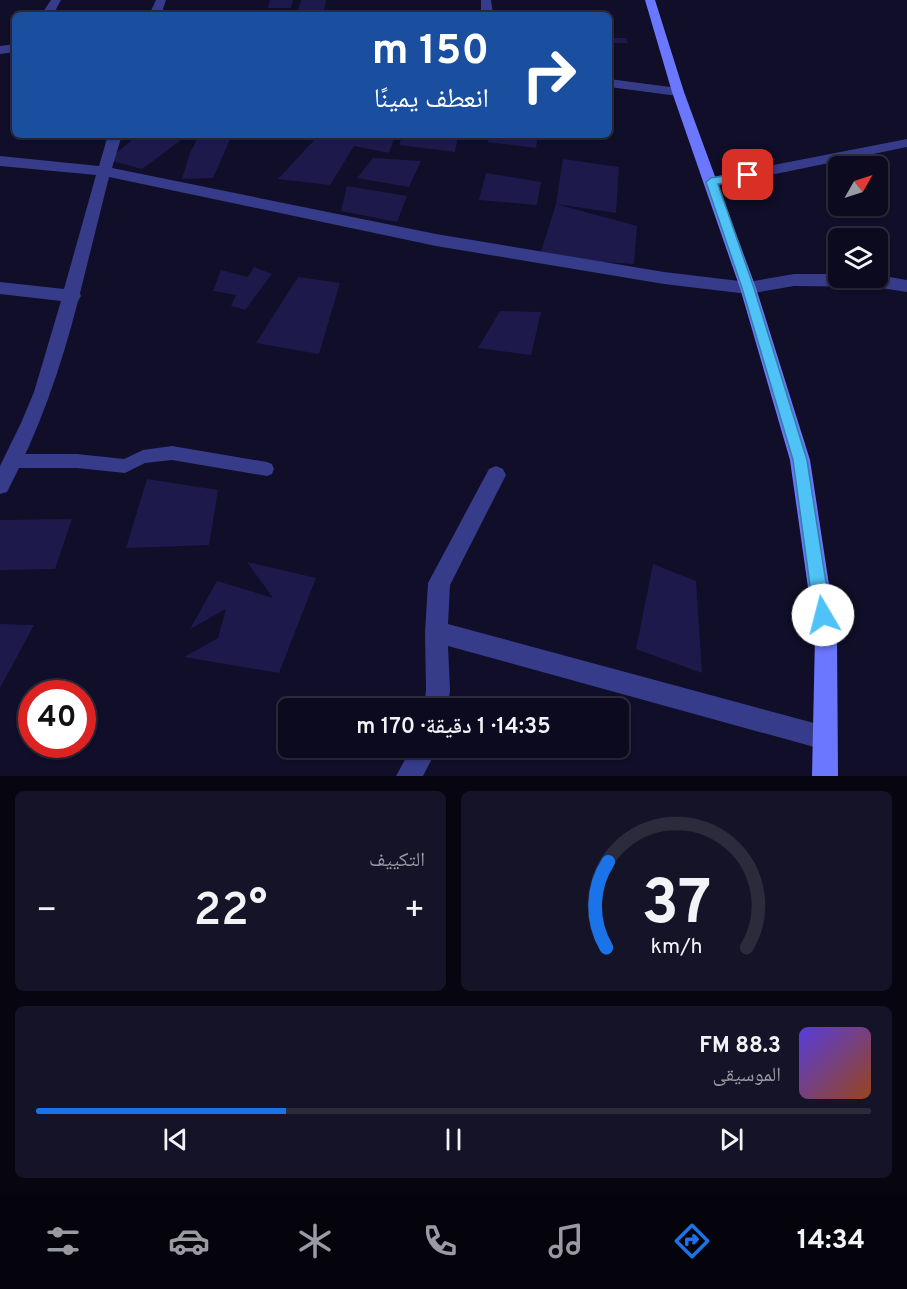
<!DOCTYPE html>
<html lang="ar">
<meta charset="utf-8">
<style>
body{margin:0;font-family:Overpass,"Noto Naskh Arabic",sans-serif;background:#151327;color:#f1f3f6;direction:rtl;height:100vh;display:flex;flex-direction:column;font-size:22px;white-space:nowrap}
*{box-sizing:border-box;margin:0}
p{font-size:20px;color:#9a9aa4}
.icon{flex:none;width:33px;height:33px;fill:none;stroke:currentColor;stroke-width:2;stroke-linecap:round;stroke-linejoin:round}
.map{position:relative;height:776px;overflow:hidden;direction:ltr}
.panel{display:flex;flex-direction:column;gap:15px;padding:15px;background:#070610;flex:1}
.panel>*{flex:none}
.hud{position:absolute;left:12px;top:12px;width:600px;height:126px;border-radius:9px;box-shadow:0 2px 4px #0004,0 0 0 2px #2c2b3c;direction:rtl;background:#1a4fa0;color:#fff;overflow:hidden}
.needle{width:39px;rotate:51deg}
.buttons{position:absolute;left:828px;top:156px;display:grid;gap:12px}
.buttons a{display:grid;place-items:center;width:60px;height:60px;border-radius:9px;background:#0c0a1e;box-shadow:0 2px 4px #0004,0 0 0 2px #2c2b3c;font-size:30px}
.speed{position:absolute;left:18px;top:680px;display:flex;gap:12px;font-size:30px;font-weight:700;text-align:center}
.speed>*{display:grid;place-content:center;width:78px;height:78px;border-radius:50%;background:#0c0a1e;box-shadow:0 2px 4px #0004,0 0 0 2px #2c2b3c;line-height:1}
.speed .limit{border:9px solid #d22;background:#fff;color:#111}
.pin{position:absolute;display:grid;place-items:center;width:51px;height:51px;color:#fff;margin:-26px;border-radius:12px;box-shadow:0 3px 9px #0006}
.me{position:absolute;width:66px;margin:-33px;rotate:352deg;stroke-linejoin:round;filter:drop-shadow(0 0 4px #0008)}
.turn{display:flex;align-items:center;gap:21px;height:126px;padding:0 24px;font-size:27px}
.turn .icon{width:78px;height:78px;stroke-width:2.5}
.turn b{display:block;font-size:42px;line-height:51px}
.big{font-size:45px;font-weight:600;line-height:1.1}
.panel .widget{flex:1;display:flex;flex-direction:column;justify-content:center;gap:9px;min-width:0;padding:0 21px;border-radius:9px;background:#151327}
.panel .dial{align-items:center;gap:0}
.dial svg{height:156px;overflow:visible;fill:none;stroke:#2c2b3c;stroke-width:7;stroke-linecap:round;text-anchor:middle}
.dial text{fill:#f1f3f6;stroke:none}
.song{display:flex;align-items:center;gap:18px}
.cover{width:72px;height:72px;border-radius:9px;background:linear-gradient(135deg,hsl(250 70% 55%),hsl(20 70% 35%))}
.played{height:6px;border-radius:3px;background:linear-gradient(90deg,#1a73e8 30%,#2c2b3c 30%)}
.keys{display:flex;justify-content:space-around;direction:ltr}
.heat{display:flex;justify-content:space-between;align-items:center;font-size:33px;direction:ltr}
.panel .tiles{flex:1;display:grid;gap:15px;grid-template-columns:1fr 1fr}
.widget:last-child{grid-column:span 2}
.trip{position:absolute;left:278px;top:698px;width:351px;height:60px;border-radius:9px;background:#0c0a1e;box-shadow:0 2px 4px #0004,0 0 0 2px #2c2b3c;font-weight:600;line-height:60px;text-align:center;direction:rtl}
.tab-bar{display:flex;height:96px;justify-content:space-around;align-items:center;background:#05040c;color:#9a9aa4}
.tab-bar .icon{width:42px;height:42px}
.tab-bar .selected{color:#1a73e8}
.tab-bar b{font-size:27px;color:#f1f3f6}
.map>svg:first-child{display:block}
</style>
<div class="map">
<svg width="907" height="776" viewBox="0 0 907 776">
<rect width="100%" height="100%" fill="#100e28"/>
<path fill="#1e194b" d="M270,0H293L291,8H268Z
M301,0H326L324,10H298Z
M610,38H626L628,43H612Z
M138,135H188L142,169L108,160Z
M199,135H232L213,178L182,179L190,153Z
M319,135H395L389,153L354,146L330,185L278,179Z
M403,135H458L455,152L399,145Z
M489,135H538L536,148L488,142Z
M373,158L421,161L409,187L357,178Z
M563,159L619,167L616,213L556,204Z
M486,173L541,182L537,205L479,200Z
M347,186L407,196L397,222L341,211Z
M556,204L637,226L634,264L539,258Z
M254,267L272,274L245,310L231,306L236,295L213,291L221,270L248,277Z
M298,277L340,283L319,354L256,343Z
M500,311L541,312L531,355L478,348Z
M147,479L218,490L209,545L126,548Z
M72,519L55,569L0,570V520Z
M247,562L316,578L279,673L184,657L218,638L226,609L190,629L217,581L273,598Z
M653,564L696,581L702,673L636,649Z
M0,624L34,625L0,688Z"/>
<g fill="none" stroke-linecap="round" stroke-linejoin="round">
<path fill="#363b8a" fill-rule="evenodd" d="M172,446L267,462L272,464L274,469L272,474L267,476L172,460L145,463L125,473L77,468H14L9,466L7,461L9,456L14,454H77L124,459L143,450Z"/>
<path fill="#363b8a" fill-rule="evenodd" d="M51,0H61L53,15H41Z
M156,0H166L161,15H149Z
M481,0H491L493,15H481Z
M15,44V52L0,54V46Z
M609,79L678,88L684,92L678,96L609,87Z
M108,135H122L112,168L436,234L664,272L748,282L794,274H838V278H878V275L907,280V292L875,287L794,286L748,294L664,284L436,246L109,177L80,293L81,296L78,301C61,368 39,431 7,492L0,494V466L21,423L34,392L61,301L0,294V282L64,289L96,175L0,166V156L99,166Z
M907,139V147L712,187L705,182L712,177Z
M496,466L503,469L506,475L450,585L448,624L825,726L834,729L837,738L834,747L825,750L448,646L450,690L448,708H424L426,690L425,632L428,583L489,469Z
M412,747H438L423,776H396Z"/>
<path fill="#6c77ff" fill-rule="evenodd" d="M645,0H655L684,92L756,288L810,460L837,637L838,776H812L815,637L790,460L740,288L672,92Z"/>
</g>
<path fill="#4fc3f7" stroke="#337fa1" stroke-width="1.5" d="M748,172L752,173V178L718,184L754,288L807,460L831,615L829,621L823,624L817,621L814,615L793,460L742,288L706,182L711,178Z"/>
</svg>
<div class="buttons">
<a><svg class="needle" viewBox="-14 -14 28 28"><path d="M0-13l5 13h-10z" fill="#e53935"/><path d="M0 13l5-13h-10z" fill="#9a9aa4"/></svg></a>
<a><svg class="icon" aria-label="layers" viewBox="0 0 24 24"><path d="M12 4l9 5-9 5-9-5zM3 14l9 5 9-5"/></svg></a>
</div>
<div class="speed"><div class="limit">40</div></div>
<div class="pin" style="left:748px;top:175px;background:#d93025"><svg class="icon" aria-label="arrive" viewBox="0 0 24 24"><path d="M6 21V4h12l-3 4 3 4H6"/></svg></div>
<svg class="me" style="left:823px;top:615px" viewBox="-20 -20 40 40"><circle r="19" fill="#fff"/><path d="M0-13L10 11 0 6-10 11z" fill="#4fc3f7"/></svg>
<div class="trip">14:35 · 1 دقيقة · 170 m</div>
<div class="hud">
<div class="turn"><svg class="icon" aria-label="right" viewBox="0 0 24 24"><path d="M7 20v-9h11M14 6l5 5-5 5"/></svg><div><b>150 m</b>انعطف يمينًا</div></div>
</div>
</div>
<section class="panel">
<div class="tiles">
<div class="widget dial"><svg viewBox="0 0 100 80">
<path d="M14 69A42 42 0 1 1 86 69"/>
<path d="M14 69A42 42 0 0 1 15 25" stroke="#1a73e8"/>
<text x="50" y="56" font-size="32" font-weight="700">37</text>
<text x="50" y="72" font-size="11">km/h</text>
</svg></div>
<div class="widget"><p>التكييف</p>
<div class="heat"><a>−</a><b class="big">22°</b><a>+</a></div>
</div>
<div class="widget">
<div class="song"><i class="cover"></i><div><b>88.3 FM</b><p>الموسيقى</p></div></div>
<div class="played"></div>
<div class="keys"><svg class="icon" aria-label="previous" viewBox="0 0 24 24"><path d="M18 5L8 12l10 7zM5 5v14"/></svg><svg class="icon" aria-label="pause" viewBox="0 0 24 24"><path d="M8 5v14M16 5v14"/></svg><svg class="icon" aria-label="next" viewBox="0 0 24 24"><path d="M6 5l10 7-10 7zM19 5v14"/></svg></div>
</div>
</div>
</section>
<nav class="tab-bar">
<b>14:34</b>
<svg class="icon selected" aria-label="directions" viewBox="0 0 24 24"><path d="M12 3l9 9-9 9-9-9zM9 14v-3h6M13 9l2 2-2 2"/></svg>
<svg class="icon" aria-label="music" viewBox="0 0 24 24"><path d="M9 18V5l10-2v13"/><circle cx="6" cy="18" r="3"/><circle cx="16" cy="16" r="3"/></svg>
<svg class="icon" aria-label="phone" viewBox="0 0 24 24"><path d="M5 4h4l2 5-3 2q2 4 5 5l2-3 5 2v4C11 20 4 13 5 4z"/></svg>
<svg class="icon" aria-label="climate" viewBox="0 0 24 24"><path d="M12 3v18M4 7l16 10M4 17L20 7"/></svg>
<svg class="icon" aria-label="car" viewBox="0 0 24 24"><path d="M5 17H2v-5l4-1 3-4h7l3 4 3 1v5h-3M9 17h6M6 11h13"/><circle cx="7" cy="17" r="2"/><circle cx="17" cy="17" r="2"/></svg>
<svg class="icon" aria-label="filters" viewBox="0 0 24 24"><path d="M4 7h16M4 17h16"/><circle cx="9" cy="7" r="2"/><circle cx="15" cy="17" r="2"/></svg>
</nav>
